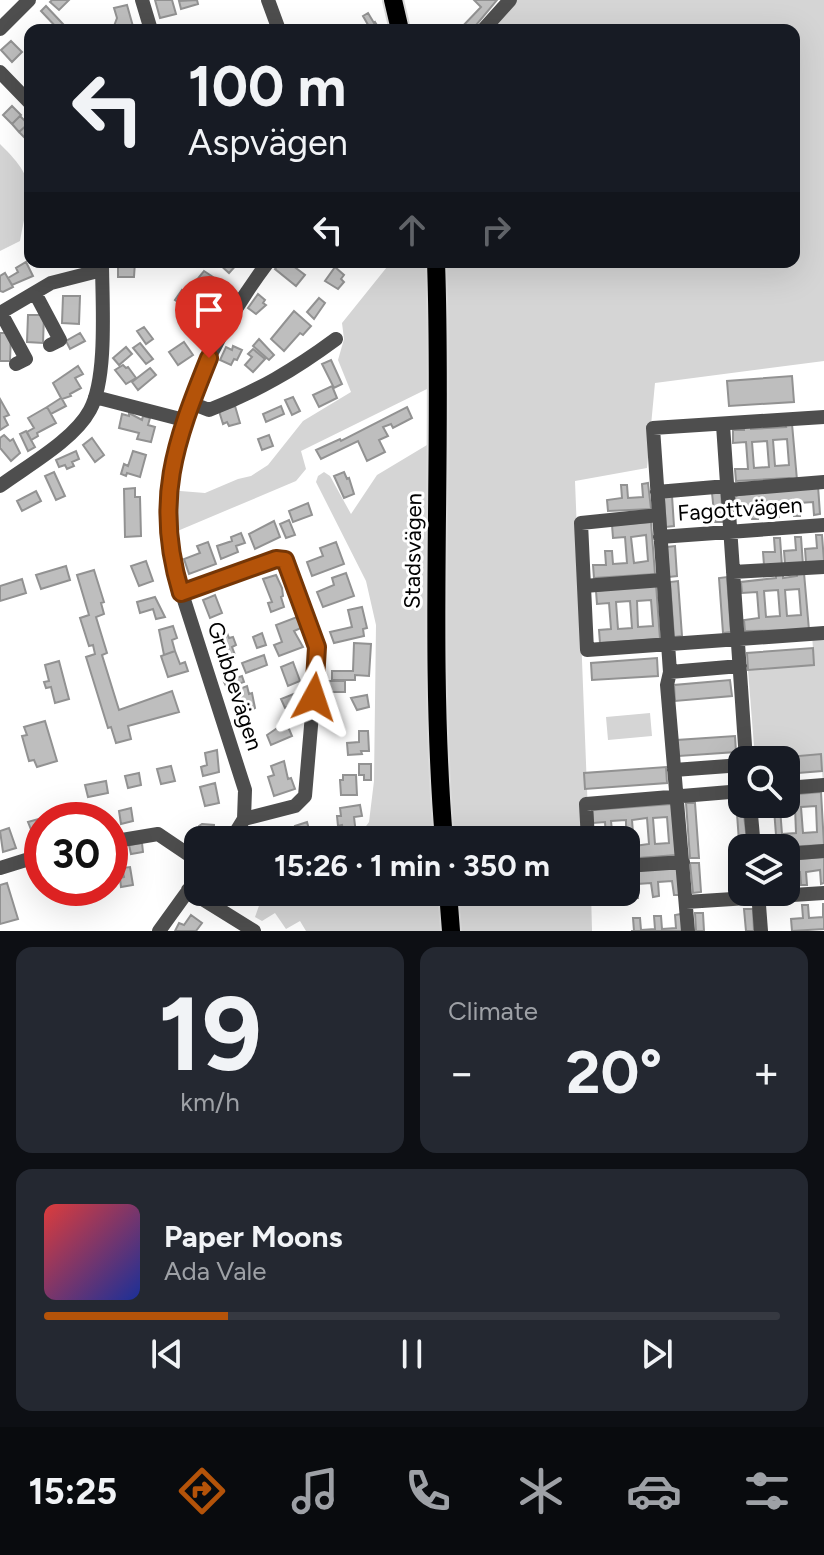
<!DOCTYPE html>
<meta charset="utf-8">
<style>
body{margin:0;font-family:Figtree,sans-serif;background:#242831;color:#f1f3f6;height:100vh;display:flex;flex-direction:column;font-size:30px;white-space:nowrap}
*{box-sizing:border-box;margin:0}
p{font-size:26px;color:#9ea1a6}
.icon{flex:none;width:44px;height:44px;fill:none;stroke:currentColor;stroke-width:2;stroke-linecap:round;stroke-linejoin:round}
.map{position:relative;height:931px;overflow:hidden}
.sheet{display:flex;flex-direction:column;gap:16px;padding:16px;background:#0d0f14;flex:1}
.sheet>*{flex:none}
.guide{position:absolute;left:24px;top:24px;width:776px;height:244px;border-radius:16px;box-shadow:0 8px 32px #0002;background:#171b24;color:#f1f3f6;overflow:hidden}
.fabs{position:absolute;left:728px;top:746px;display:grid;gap:16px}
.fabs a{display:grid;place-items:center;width:72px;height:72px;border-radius:16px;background:#171b24;box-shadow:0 8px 32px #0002;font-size:40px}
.speed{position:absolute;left:24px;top:802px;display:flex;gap:16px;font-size:40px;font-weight:700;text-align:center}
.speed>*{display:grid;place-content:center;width:104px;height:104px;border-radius:50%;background:#171b24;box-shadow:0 8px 32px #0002;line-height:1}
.speed .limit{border:12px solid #d22;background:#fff;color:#111}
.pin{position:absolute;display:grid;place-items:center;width:68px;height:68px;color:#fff;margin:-82px -34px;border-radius:50% 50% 50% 0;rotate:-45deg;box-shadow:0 0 8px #0007}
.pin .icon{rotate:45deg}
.me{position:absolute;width:88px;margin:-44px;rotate:5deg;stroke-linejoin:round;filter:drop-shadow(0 0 6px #0008)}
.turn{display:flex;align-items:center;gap:28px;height:168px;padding:0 32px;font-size:36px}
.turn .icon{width:104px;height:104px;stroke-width:2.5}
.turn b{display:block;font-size:56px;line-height:68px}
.lanes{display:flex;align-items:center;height:76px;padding:0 32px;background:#0003;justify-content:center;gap:40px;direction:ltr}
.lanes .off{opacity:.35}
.big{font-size:60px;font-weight:700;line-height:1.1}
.sheet .widget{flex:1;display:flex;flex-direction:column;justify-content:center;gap:12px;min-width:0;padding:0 28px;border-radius:16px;background:#242831}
.sheet .dial{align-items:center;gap:0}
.dial b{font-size:104px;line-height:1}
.song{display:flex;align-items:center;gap:24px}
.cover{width:96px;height:96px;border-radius:12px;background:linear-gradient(135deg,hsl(0 70% 55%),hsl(230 70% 35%))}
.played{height:8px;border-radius:4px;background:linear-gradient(90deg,#b45309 25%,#363941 25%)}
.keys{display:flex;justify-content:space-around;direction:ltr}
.heat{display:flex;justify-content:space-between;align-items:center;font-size:44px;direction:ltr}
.sheet .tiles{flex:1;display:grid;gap:16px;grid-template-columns:1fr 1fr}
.widget:last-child{grid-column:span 2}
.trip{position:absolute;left:184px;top:826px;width:456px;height:80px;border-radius:16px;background:#171b24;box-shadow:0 8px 32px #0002;font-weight:700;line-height:80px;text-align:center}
.tab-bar{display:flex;height:128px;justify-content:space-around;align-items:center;background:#090b0e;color:#9ea1a6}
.tab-bar .icon{width:56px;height:56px}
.tab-bar .active{color:#b45309}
.tab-bar b{font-size:36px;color:#f1f3f6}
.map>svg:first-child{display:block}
</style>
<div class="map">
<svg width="824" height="931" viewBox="0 0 824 931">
<rect width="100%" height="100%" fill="#fff"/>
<path fill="#d5d5d5" d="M510,0H824V361L655,383L647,468L575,481L589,840H356L369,822L374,781L376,625L366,581L316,482L318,476L324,472L330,476L351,514L377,475L427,445V389L301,451L306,469L296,481L168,535V490L205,493L238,479L251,476L268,465L303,421L351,392L338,360L344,339L342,323L391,262H794V30H483Z
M0,144C40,183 29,190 20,241L0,251Z
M824,633V785H823L821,754L755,759L748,670L814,665L812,634Z
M650,713L652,736L608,740L606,717Z
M271,892H591L592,931H306L300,921L286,929L275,913L262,921L255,917L261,900Z"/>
<path fill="#bebebe" stroke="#929292" stroke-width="2" fill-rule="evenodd" d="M52,0H69L59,10L50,2Z
M155,0H172L176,14L160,18Z
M197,0L198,4L181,9L179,1Z
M474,0H497L472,30H459L481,7Z
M127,5L134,30H110L109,27L114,26L117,18L114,8Z
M46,6L63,24L58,29L41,11Z
M368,13L374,23L375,22L379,28L371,30L363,16Z
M11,41L22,52L12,62L1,50Z
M12,106L21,115L12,124L3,115Z
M20,116L28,124L19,132L12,124Z
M29,123L30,124V143L19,132Z
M26,262L33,276L12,285L8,278L18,272L16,268Z
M118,262H135L134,277H118Z
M217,262H239L229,273Z
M281,262H288L305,275L296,286L275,269Z
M335,267L344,275L341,279L344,282L338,289L325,281Z
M204,271L225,285L219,294L210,288L203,297L190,288Z
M5,273L13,287L3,292L0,291V276Z
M182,290L192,297L185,307L175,300Z
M258,294L265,300L263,303L266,305L256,314L248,308Z
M63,296H80L79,324L62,323Z
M319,298L325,303L314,319L307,312Z
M195,307L205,313L198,326L188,321Z
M294,311L311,326L303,335L300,333L284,351L271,339Z
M28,315H44L43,343L27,342Z
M144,327L153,339L146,344L137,331Z
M0,333H11L10,361H0Z
M80,333L85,341L70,349L66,341Z
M259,339L274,355L269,360L253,346Z
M184,342L193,355L178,365L169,352Z
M140,343L153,359L146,364L133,348Z
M233,346L242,350L237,360L234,359L231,365L220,360L226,347L232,350Z
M126,347L132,354L119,365L113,358Z
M253,349L265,359L253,372L245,365L252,357L248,354Z
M331,360L342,384L334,388L322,364Z
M123,365L126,368L128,367L136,378L126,384L115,370Z
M78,366L83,374L75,378L81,388L70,394L71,396L62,399L66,406L51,414L47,407L61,398L53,383Z
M150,368L156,375L138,390L132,382Z
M792,376L794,402L729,406L727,381Z
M332,386L337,398L319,407L313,395Z
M293,397L300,411L292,415L285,400Z
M0,399L9,415L4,417L8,425L0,430Z
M235,406L240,423L229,426L227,422L223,424L219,411Z
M281,406L284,414L266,422L263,414Z
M47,407L56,423L37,433L38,436L31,440L27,432L34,428L28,418Z
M407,407L412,418L393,428L391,424L383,427L388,436L379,440L385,452L367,461L358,441L321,459L316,450L340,439L341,441Z
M129,413L142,420L143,416L150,418L148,425L155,427L151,442L137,439L139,433L119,428L122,414L129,416Z
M785,424H792L797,480L789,478L736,481L735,469H748L746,442L733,443V430H744V427L751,426V429L786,427ZM787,439L789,465L775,466L773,440ZM767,441L769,467L754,468L752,442Z
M26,431L35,447L28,451L20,434Z
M4,435L10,441L13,439L20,453L11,461L0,448V438Z
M269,435L273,446L262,450L258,439Z
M92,438L104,455L95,462L83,445Z
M76,451L79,459L72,462L74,466L67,469L65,465L59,467L56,460Z
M133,451L146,455L140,477L127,473L126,476L121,474L124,464L128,466Z
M54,472L65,496L56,500L45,476Z
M344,472L347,479L349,478L354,494L344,498L334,476Z
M648,483L651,509L608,511L607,500L622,498L621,485H627L628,498L643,497L642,484Z
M818,486L820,514L814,515L813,502L799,503L800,516H794L793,503L778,504L779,517L772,518L771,505L758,506V519H752L751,507H736L735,497L738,495Z
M135,488V497H140L141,536L125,537L124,489Z
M36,491L41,501L22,511L17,501Z
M721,492L723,522H715L712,493Z
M672,496L674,526L666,527L664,497Z
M308,503L312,515L293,522L289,511Z
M289,520L295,535L286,538L280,524Z
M274,521L280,537L255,549L249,534Z
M651,522L655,574L594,578L593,565H606L605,551H612L613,564L627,563L625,537L613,538L612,525ZM646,535L648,561L634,563L631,537Z
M241,533L245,543L236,546L238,552L221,559L217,546L232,541L231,537Z
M816,535H822L824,561L806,563L805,549L817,548Z
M795,537H801L803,565L785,564L784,551L796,550Z
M774,538H780L782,566L764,565L763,552H775Z
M208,542L216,564L189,574L184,559L200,553L197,546Z
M336,542L344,564L312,576L307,562L323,556L320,548Z
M675,546L677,576L669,577L667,547Z
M146,561L153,581L139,586L131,566Z
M66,566L70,580L41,589L36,575Z
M94,570L104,602L101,603L104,614L96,617L107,653L102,655L119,710L172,691L179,712L128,726L131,739L116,743L111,727L108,728L86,657L95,654L93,645L89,646L80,618L89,615L77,575Z
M346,573L354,596L323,607L317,592L334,585L332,578Z
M797,573H804L809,630L745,631L744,620L759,618L757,592L742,593L741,582L776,578V575L783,574V578L797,576ZM799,589L801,615L787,616L785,590ZM778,590L780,616L766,617L764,591Z
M276,575L282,588L283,596L281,597L284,607L271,612L268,603L272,602L263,579Z
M727,577L731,632L723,633L719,578Z
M22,579L26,593L0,601V586Z
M678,581L682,636L674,637L670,582Z
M656,584L660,639L600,643L599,630L611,629L609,603L597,604L596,591ZM651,600L653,626L638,627L637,601ZM630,601L632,628L618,629L616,602Z
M215,595L222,613L210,618L203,600Z
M155,597L165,617L156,619L153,609L140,613L137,602Z
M362,607L367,628L363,629L364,636L334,643L330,632L352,627L348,610Z
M297,617L301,628L294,631L303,647L279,656L274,645L282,642L276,625Z
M173,626L177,638L172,640L175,651L164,655L159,630Z
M226,630L229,638L233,637L236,645L232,647L235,655L225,659L215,634Z
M262,633L266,645L257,648L253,637Z
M354,643L371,644L369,676L355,675V680H332V671H353Z
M813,648L814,665L748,670L747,653Z
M175,651L180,664L185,662L188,671L168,677L161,656Z
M264,655L267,665L246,673L242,663Z
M657,658L658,676L592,680L591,663Z
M59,661L69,699L55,703L51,687L46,688L44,682L49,681L45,665Z
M293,662L300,681L288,686L281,667Z
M242,676L244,682L227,688L224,682Z
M730,680L732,696L675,701L674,685Z
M325,681H345V692H325Z
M247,686L249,694L252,693L255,708L245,712L237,690Z
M301,691L305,700L285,708L281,699Z
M367,695L369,707L357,710L351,698Z
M45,721L57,761L37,767L34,760L29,761L22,736L27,735L24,727Z
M286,722L292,736L271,745L267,735Z
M359,731H368L369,751H361L362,754L348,755L347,743L359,742Z
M735,736L736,752L679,756L677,740Z
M217,750L219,772L203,776L201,767L207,765L205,753Z
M821,754L822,771L786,774V760H755Z
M284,761L288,779L291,778L295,789L274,796L268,777L274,775L271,766Z
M359,764H371V780H364V775H359Z
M171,766L175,781L161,784L157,769Z
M666,767L667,783L585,789L584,773Z
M139,773L141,785L128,788L125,776Z
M343,775H356L357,795H341L340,780H343Z
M106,781L108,793L88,797L85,785Z
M215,783L219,803L205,806L200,787Z
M821,792L824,845L765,848L764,836L776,835L774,809L762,810L761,804H786V795ZM816,806L817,832L803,833L801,807ZM795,807L796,833L782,834L780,808Z
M742,799L748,848H742L740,855L736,800Z
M686,803H695L699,858H690Z
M672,804L676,855L626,859V820L611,821L613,840H606L605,822L593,823L592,810ZM667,817L669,843L655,844L653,818ZM647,818L649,844L634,846L632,820Z
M74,805L79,816L74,817L75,820H61L59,808Z
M360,805L362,816L354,817L356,834L344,836L342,825L338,826L337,816H341L340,808Z
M131,808L133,821L121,824L119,811Z
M42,818V840L36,842L28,822Z
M307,822L312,840H299L295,826Z
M202,824L214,825L213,839L200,838L199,826Z
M9,828L16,848L3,852L0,831Z
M142,843L143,852L131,854L129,845Z
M824,857V883L821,884L820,870L806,872L807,885H801L800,872L786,873V860Z
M690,863H699L701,892L693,893Z
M677,866L680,895H674L672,881L658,882L659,896L653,897L651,883L637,884L638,898H632L631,884L626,885V872Z
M130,867L133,885L121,887L120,878L124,877L122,868Z
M7,883L18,919L0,924V885Z
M823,904H824V929L792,931L791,919L803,918L802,905H808L809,918L823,917Z
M744,909H753L754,931H746Z
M695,913H703L704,931H696Z
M681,914L683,931H631H634L633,918H640L641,930L655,929L654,916H661L662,929L676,928L675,915Z
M191,915L202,923L196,931H175L179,923L184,925Z"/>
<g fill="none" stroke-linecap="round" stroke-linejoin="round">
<g stroke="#dbdbdb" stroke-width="22">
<path id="major" d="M393,0L400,30
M436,262C443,455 428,648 444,840
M448,892L451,931"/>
</g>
<path stroke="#4e4e4e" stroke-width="14" d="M142,0L151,30
M268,0L279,30
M0,29L29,0
M483,30L510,0
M0,72L30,103
M35,293L60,340L50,345
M0,313L51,283L102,270
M1,313L26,359L16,364
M95,397L184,420
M191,403L209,410C258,391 294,370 336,339
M723,425L746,760
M0,486C27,466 74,440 90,410C108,377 102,300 102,262
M727,490L824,482
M657,492L727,486
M659,515L581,523L587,650L824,633
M660,537L824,525
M733,572L824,567
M584,586L663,580
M181,593L276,559L285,560L315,637L317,656L305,796L295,806L244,819
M670,672L740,666
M674,770L742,765
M786,788L824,785
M750,804L754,848
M231,840L244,819L245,790L177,578C172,556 166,534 167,511C167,428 219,327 268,262
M588,840L586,804L742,791
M110,842L158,834L198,861
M786,854L824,851
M626,866L683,862
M0,868L42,855
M188,890L254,931
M758,892L761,931
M686,902L824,893
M159,931L198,877
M688,931L667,685L670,672L653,428L824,417"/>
<use href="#major" stroke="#000" stroke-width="18"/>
</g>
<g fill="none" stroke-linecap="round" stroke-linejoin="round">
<g stroke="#753606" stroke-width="20">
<path id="route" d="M209,358C175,442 153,502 181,593L276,559L285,560L317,647L314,697"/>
</g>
<use href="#route" stroke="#b45309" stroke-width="14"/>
</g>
<g text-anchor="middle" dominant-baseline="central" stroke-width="6" stroke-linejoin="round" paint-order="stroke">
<g font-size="22" fill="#000" stroke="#fff">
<text transform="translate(740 509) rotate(-4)">Fagottvägen</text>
<text transform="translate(413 551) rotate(-89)">Stadsvägen</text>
<text transform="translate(235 686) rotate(72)">Grubbevägen</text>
</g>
</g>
</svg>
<div class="fabs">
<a><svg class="icon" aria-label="search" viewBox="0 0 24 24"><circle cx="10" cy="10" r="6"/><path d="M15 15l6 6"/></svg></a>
<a><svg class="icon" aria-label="layers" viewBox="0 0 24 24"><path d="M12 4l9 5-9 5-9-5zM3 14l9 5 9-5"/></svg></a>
</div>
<div class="speed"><div class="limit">30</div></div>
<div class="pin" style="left:209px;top:358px;background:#d93025"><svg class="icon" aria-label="arrive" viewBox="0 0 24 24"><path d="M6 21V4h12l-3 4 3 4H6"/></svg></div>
<svg class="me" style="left:314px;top:697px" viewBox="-20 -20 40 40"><path d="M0-17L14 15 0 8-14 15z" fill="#b45309" stroke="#fff" stroke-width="4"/></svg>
<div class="trip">15:26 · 1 min · 350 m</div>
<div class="guide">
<div class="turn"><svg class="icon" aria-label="left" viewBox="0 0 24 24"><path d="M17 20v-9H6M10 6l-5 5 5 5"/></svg><div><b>100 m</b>Aspvägen</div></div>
<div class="lanes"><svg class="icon" aria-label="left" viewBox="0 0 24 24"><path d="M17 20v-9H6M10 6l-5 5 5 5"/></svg><svg class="icon off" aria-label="ahead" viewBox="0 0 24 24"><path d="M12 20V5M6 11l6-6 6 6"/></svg><svg class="icon off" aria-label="right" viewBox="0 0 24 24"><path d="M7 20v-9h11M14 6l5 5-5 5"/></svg></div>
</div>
</div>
<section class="sheet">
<div class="tiles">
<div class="widget dial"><b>19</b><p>km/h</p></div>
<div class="widget"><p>Climate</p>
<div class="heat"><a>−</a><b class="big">20°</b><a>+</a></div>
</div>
<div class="widget">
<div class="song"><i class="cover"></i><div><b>Paper Moons</b><p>Ada Vale</p></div></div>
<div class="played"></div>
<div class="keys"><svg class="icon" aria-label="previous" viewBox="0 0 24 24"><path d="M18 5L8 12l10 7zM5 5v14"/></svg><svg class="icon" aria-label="pause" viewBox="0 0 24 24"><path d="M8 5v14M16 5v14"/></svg><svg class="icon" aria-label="next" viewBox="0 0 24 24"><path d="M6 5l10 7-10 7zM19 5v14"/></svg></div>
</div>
</div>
</section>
<nav class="tab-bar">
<b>15:25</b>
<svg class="icon active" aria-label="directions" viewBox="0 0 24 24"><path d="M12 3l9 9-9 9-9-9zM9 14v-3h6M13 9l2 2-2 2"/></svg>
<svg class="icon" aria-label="music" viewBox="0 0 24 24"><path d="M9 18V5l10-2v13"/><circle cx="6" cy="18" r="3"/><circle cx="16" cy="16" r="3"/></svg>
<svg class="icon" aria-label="phone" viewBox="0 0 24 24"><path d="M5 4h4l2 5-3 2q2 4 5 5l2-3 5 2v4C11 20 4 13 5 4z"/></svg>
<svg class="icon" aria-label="climate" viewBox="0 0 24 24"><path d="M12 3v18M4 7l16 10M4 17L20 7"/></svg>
<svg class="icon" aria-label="car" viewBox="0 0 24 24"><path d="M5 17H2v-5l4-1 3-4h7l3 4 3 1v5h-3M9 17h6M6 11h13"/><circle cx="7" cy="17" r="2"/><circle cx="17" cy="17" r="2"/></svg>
<svg class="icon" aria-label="filters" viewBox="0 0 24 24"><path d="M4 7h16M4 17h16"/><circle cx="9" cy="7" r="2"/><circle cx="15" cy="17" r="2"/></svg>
</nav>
